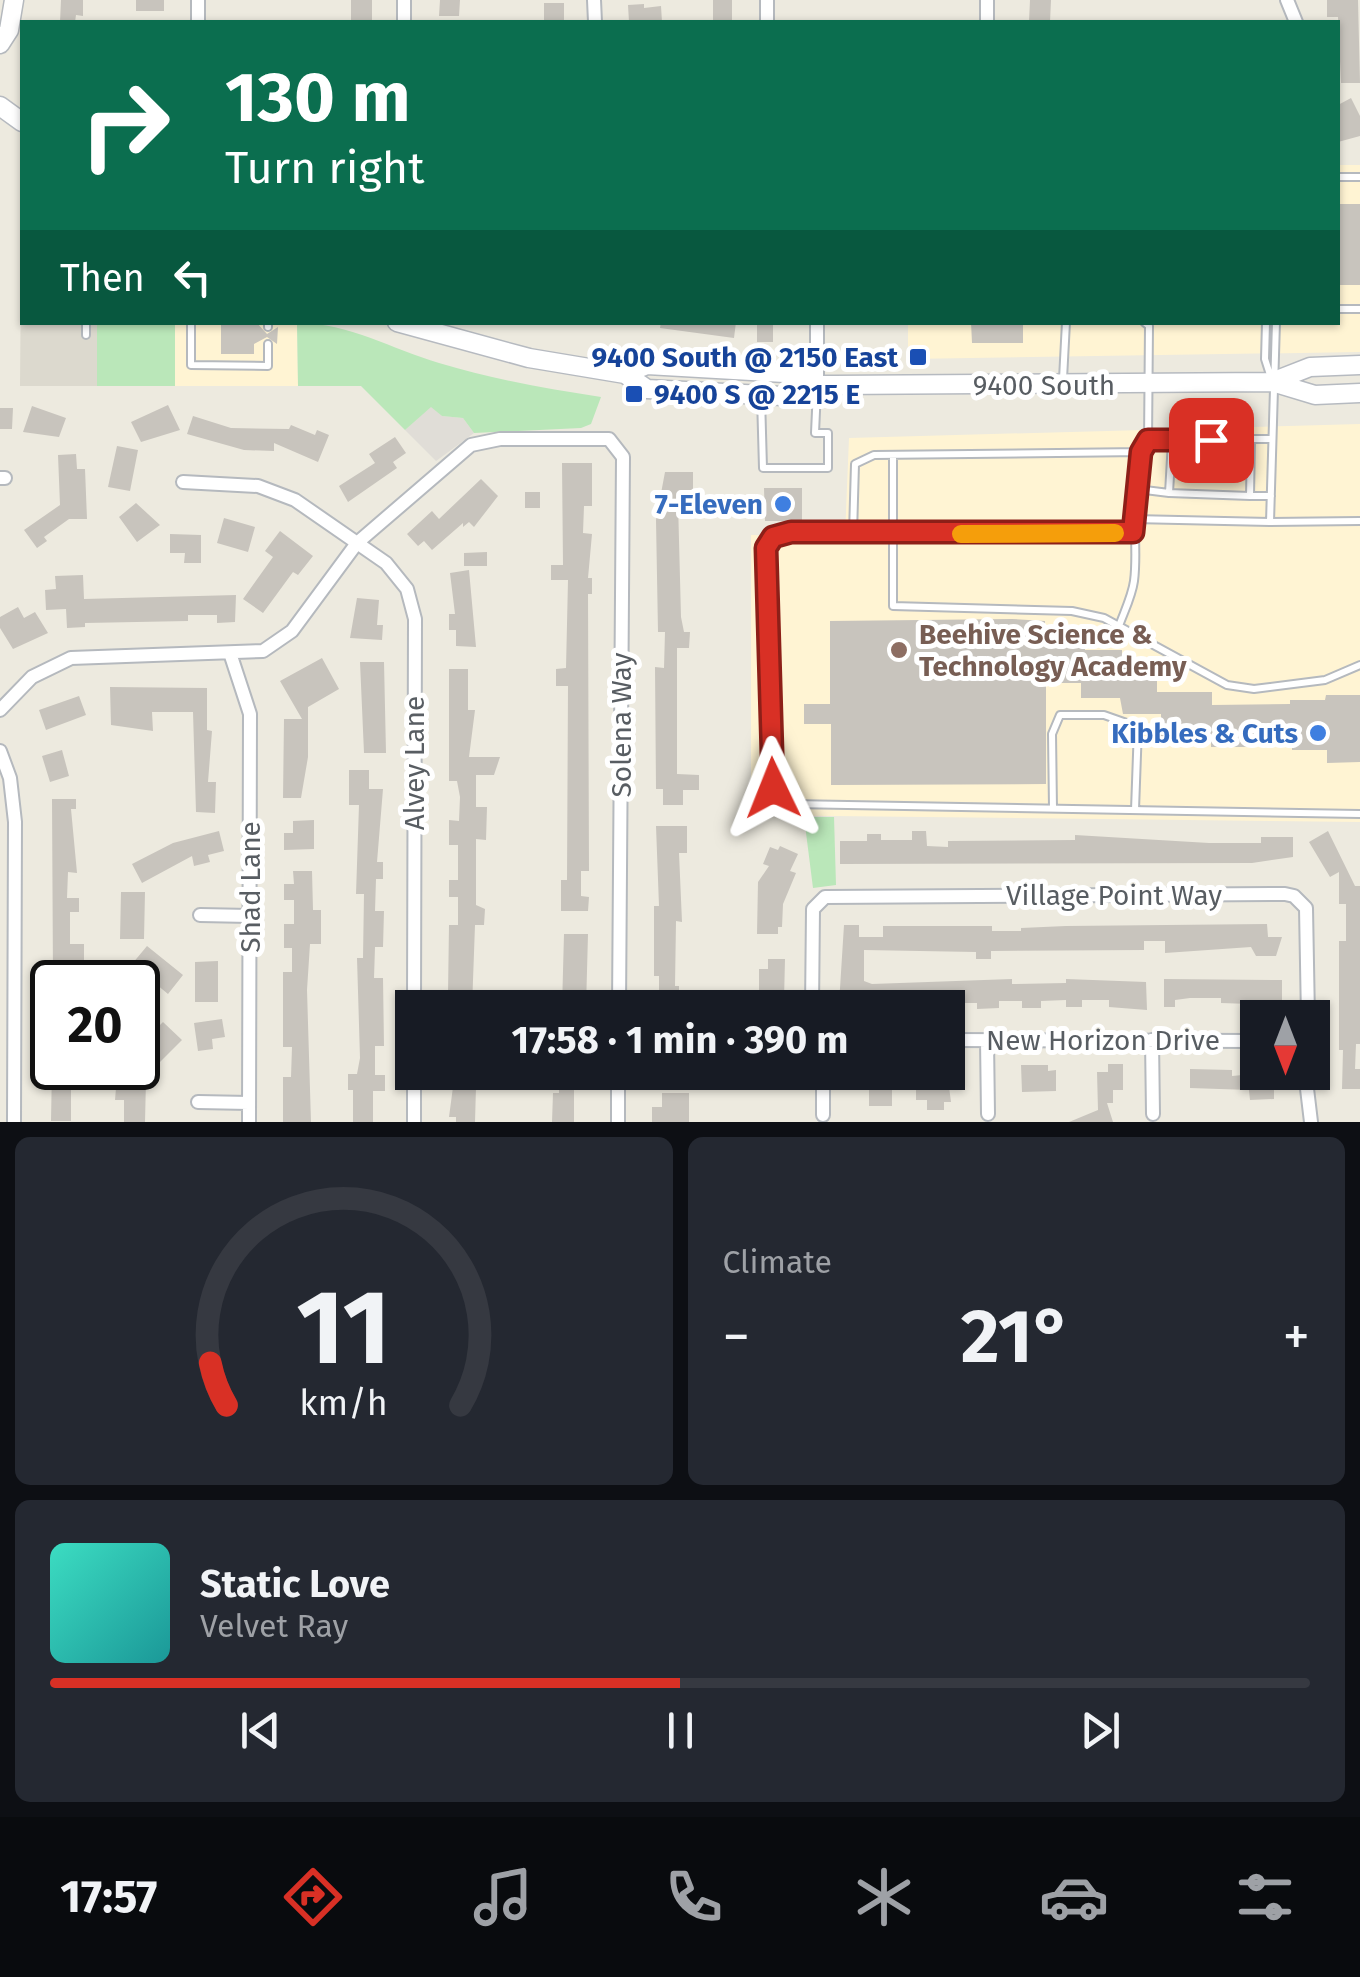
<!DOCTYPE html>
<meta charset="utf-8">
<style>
body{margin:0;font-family:"Fira Sans",sans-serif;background:#242831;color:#f1f3f6;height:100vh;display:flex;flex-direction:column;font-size:38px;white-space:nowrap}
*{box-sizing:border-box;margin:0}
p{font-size:32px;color:#9ea1a6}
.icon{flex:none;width:55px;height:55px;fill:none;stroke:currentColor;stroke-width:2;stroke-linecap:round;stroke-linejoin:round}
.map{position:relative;height:1122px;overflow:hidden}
.panel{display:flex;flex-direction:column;gap:15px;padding:15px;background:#0d0f14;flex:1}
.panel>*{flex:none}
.banner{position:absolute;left:20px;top:20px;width:1320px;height:305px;border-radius:0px;box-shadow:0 2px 8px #0004;background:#0b6e4f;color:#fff;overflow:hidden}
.needle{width:65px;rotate:180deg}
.buttons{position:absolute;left:1240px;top:1000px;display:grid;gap:20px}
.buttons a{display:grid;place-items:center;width:90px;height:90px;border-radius:0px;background:#171b24;box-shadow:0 2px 8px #0004;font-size:50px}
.speed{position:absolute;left:30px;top:960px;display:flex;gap:20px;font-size:50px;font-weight:700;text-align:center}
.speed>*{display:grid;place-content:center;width:130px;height:130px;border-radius:50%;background:#171b24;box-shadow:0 2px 8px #0004;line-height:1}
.speed .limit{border:5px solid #111;border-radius:15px;background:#fff;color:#111}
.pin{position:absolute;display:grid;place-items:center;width:85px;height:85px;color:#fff;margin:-42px;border-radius:20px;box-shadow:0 5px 15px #0006}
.me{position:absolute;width:110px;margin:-55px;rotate:358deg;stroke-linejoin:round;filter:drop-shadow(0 0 8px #0008)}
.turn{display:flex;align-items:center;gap:35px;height:210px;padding:0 40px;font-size:45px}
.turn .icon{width:130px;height:130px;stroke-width:2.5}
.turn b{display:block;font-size:70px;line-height:85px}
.then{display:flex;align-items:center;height:95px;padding:0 40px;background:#0003;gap:20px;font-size:38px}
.big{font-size:75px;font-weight:700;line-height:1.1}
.panel .card{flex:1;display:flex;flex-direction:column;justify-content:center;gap:15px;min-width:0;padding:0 35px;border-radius:15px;background:#242831}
.panel .dial{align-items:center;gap:0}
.dial svg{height:260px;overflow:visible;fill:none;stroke:#363941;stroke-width:7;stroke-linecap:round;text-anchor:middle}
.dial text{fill:#f1f3f6;stroke:none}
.song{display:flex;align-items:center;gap:30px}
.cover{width:120px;height:120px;border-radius:15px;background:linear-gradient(135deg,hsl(170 70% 55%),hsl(180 70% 35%))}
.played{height:10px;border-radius:5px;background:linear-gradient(90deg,#d93025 50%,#363941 50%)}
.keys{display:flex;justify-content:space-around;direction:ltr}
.heat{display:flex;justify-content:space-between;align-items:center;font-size:55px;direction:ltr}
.panel .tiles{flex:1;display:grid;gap:15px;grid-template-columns:1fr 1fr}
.card:last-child{grid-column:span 2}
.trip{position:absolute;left:395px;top:990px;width:570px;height:100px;border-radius:0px;background:#171b24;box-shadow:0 2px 8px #0004;font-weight:700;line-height:100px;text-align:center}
.dock{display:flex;height:160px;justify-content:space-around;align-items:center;background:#090b0e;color:#9ea1a6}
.dock .icon{width:70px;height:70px}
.dock .on{color:#d93025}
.dock b{font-size:45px;color:#f1f3f6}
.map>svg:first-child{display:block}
</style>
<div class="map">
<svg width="1360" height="1122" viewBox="0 0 1360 1122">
<rect width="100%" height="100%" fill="#edeadf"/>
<path fill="#fff4d3" d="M1338,165H1360V352L908,359V323L1338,322Z
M175,323H297L298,386H175Z
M1360,424V822L751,815V535L845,536L849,438Z"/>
<path fill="#e0ddd7" d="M431,406L442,416L463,418L474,433L436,461L405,430Z"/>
<path fill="#dcd9ce" d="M22,157V322L97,323V386H20Z"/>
<path fill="#bae7b9" d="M97,323H175V386H97Z
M297,323C346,322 392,349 439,363C492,379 547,389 601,397L591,424L581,428L474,433L463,418L442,416L431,407L405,430L361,386H298Z
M804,817H834L836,885L813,888Z"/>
<path fill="#c8c4bd" d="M61,0H83V16L76,15L75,22H60Z
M136,0H164V11H136Z
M351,0H372V22H351Z
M440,0H460L459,16H439Z
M713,0H732V22H713Z
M1030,0H1051L1050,22H1029Z
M1327,0H1358L1360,83H1341L1338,17H1327Z
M544,3H564V22H544Z
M644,4V8L661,6L662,22H629L628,5Z
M1351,98L1360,116V136L1338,142V105Z
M1338,204H1360V285H1338Z
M221,322H256L267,334L278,327L277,344L267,337L254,344V354H221Z
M661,322H736L734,338L660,328Z
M757,322H773V342H757Z
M971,322H1023V343H972Z
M168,405L180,430L141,442L131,422Z
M32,406L66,418L59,437L23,432Z
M0,408H13L12,429H0Z
M193,416L231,428L289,429L291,425L315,435L317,430L329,435L318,462L274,443V451L244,450L187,434Z
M395,437L406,453L393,462L397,468L348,502L339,486L375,463L369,454Z
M117,446L138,450L130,491L108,487Z
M76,454L77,469H85L87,519H69L44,537L47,541L37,548L24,530L60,505L58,455Z
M562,463H592V506H584L583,533L592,534L588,578H592V594H588L589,871H581V896L589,897L588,911H561V880H567L568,686H556V669L566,668L568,580H551V565H563Z
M665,472H693V491H699V502H678L681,617L684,632H690L689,648H677V774L699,775V790H683V805H663V789H656L655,667L664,668L665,632H658L656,520Z
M481,479L498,496L474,527L469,522L463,527V523L432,550L424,541L418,546L407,534L432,511L439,519Z
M764,488H802V521H765Z
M525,492H540V508H525Z
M136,503L160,525L137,542L119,517Z
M224,518L255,527L248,552L217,543Z
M280,531L313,556L298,575L293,572L263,613L243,599L273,557L265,551Z
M170,534L201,535V563H184L185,553H170Z
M487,552V566H464V553Z
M469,570L476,647L456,646V630H449V614H455L450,573Z
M83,575L84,599L236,595L235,622L217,623V615H188V621L85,623V627L67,628L66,609L46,610L45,590L56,589L55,576Z
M357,598L379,600L377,625H383L382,640L350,638Z
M18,607L24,618L35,612L48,633L13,649L0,628V617Z
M1012,619L1045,621V631H1085V650H1122V660H1157V692H1212V705L1290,704V700H1325L1326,695H1360V762L1327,763V750H1292V739L1254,740V747H1211V739H1161V714H1123L1120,698H1081V683H1046V784L831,785V724H804V704H830V621Z
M322,658L339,689L308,707V757L301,798H283L284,719H302L280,681Z
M360,662H384L386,753H364Z
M449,669H468V710H475L469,757H500L494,775H476V807H487L486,840L476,839V905L485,909L484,925H475L472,1008H458V994H448L449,925H458V897H449V880H458V845H449V820L459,821L460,797L457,781H449Z
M110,687L207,688V730L212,731L208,782H216L215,813L196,812L193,712H152L153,731L111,725Z
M79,696L86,715L46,730L39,710Z
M62,750L69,776L50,782L42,756Z
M349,770H369V789H383L377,862H383V879H376L375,911H384L383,947H375L374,978H383L384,1046H375V1075H385V1091H373V1122H353V1090H348V1074H357L360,1058L357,958H363L364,894H356L359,805H349Z
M52,799H76V809H71L77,873L68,872L67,898H79V912H70V944H84V960H70V980H53Z
M314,820V849L284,850V833H293V821Z
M656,826H687V853H679L682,922L676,921L675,986H679V1008H659V976H654V906H659Z
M219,831L224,851L208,855L210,862L194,866L192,856L142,883L132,864L173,843Z
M912,831H926L927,846L948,847V841L1075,840V835L1209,843H1261V837H1293V857L1252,863L840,864V841H867V834H881V840H912Z
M1328,831L1355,886H1360V1044H1356L1355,1069H1360V1089H1342L1343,1050H1339V941H1346V904H1339V872L1330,877L1309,842Z
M780,846L798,854L790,871L796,873L783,904L782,927H778V934H757L758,882L769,866L763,864L770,847L778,850Z
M293,871H312L313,910H321V944H310L307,990L311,1122H283V1077H291L292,1047H283V972H292V948H284V924H294V900H284V884H294Z
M121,892H145L144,939H120Z
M1267,924L1268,937H1282L1276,956H1256L1251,947L1165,953V941H1144V950L991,951V959H976V952L864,950V981L872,984L1012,979V984L1066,983V979L1146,982L1147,1010L1109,1007V1000H1082V1007H1066V1000L1041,1001V1008H1022V1001H999V1008L977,1009V1003H947V1008L839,1004L844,925H859V937H883V926H992V931H1021V928L1066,926Z
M564,934H588L586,1008H562Z
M147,946L183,975L168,994L132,964Z
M768,959H785L784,1000H759V969H768Z
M218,961V1002H195V962Z
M1164,979L1282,980V1002H1267V1009H1250V1004L1221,1003V998H1190L1175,1000V1007H1164Z
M222,1019L225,1037L212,1039L213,1049L198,1051L194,1023Z
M163,1022L182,1040L151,1071L139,1059L150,1049L143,1042Z
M1108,1064H1123V1090H1113V1103H1107L1113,1122H1069L1098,1110L1097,1072H1108Z
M1021,1065H1048V1071L1056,1070V1091L1022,1092Z
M52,1068H75V1081H71V1121H51Z
M1190,1069L1232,1070V1076L1274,1072V1099L1250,1100L1249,1090L1190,1088Z
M455,1072H481V1087H476L475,1122H456V1117H449Z
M559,1072H574V1122H552L553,1093H559Z
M760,1072H792V1087L760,1089Z
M869,1072L892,1075V1106H869Z
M928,1072H947L951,1102H944V1110H927V1100H916V1084H928Z
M124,1079L146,1080L145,1122H124V1100H115L116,1088H124Z
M662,1093H689V1122H652V1107H662Z"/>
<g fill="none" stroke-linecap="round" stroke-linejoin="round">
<g stroke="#b5b9be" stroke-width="10">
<path id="service" d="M1338,177H1360
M1338,309H1360
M191,322V365L268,366V344
M1266,322L1265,359L1272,381
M268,327V322
M86,335V322
M1063,379L1066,322
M761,397L763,468H828V433H815L817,389
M1172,441L1251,439
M893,455V606L1072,611L1104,618L1227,685L1254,689L1325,680L1360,665
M1137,489L1169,493L1172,441H1148
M1169,493L1250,496
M1271,496H1250L1251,439H1271
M1133,519L1270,522L1276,322
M1270,522L1360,521
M1133,533L791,531L773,537L766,548L773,788L791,804L1360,814
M853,534L855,464L874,455L1141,452
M1119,626C1124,612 1132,596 1134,581C1140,537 1124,481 1148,441L1149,326L1144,322
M1053,808L1052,734L1060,715H1104L1138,727L1135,810"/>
</g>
<g stroke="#b5b9be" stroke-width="16">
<path id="minor" d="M198,0V22
M594,0L595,22
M1287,0L1296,22
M404,22V0
M767,22V0
M987,22V0
M817,322V385
M0,478H5
M183,482L258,486L295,500L386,563L407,589L415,619L414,1008
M231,656L250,714L249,1122
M0,710L32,677L71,658L263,651L292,631L357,543L471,445L500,439H609L623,457L619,1008
M0,751L10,778L15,822L14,1122
M200,915L250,916
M812,1008L813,909L825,897L1285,894L1294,896L1306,908L1308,1018
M948,1040L1258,1041
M987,1040L988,1114
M1152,1040L1153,1114
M823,1072V1115
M1305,1072L1311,1122
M198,1102L249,1103
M414,1122V1072
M618,1122V1072"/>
</g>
<g stroke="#b5b9be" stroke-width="21">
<path id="tertiary" d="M0,44L9,30L14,0"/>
</g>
<g stroke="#b6bac0" stroke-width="21">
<path id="secondary" d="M0,106L22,122
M397,322L529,358L625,374L647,389L802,397L817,385H834L1272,382L1315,395L1360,393
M625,374L647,365L802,374L817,385
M1272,382L1310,367L1360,365"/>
</g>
<use href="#service" stroke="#fff" stroke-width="6"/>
<use href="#minor" stroke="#fff" stroke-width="12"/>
<use href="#tertiary" stroke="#fff" stroke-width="18"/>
<use href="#secondary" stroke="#fff" stroke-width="18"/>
</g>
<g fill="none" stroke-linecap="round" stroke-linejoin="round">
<g stroke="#8d1f18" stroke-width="25">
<path id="route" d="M773,788L766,548L773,537L791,532H1133L1141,452L1148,440H1211"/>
</g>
<use href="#route" stroke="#d93025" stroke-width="18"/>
<path stroke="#f59e0b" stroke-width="18" d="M961,534L1115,533"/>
</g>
<g fill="#1a4fb4" stroke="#fff" stroke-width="4">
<rect x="908" y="347" width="20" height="20" rx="5"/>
<rect x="624" y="384" width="20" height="20" rx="5"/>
</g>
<g fill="#3f7fe0" stroke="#fff" stroke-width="4">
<circle cx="783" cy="504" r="10"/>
<circle cx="1318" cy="733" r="10"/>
</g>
<circle fill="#8d6e63" stroke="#fff" stroke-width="4" cx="899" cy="650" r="10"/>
<g text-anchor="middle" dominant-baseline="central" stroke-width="10" stroke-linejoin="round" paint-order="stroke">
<g font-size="28" font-weight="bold" fill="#164399" stroke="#fff" text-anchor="end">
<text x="898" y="357">9400 South @ 2150 East</text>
<text x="654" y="394" text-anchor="start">9400 S @ 2215 E</text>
</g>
<g font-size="28" fill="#585d62" stroke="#fff">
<text x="1044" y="385">9400 South</text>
<text transform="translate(621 725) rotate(-90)">Solena Way</text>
<text transform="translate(414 763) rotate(-90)">Alvey Lane</text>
<text transform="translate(250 887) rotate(-90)">Shad Lane</text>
<text x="1114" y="895">Village Point Way</text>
<text x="1103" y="1040">New Horizon Drive</text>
</g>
<g font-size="28" font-weight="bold" fill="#366cbe" stroke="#fff" text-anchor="end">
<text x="763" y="504">7-Eleven</text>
<text x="1298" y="733">Kibbles &amp; Cuts</text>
</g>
<g font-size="28" font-weight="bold" fill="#785e54" stroke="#fff" text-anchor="start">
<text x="919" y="634">Beehive Science &amp;<tspan x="919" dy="32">Technology Academy</tspan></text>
</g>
</g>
</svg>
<div class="buttons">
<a><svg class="needle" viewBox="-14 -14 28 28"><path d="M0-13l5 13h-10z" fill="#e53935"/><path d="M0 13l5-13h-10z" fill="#9ea1a6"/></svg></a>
</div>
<div class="speed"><div class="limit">20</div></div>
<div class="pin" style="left:1211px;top:440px;background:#d93025"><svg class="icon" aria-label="arrive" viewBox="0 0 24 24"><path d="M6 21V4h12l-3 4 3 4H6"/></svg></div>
<svg class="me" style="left:773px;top:788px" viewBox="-20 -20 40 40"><path d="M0-17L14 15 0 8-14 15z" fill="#d93025" stroke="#fff" stroke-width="4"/></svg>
<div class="trip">17:58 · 1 min · 390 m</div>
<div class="banner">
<div class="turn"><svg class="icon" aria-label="right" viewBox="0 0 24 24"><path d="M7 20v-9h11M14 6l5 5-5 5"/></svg><div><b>130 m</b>Turn right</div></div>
<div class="then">Then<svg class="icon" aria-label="left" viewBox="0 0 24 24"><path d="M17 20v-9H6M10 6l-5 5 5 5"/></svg></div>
</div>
</div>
<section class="panel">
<div class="tiles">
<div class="card dial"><svg viewBox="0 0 100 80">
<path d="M14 69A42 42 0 1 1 86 69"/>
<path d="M14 69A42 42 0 0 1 9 56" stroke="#d93025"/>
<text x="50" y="56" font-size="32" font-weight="700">11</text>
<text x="50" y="72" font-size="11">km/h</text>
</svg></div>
<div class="card"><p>Climate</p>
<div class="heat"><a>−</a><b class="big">21°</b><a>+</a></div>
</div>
<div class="card">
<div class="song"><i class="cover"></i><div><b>Static Love</b><p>Velvet Ray</p></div></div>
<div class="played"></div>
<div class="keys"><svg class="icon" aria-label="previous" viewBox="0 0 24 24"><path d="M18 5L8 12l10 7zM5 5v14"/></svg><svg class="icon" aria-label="pause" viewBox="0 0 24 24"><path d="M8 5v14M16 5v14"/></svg><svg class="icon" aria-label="next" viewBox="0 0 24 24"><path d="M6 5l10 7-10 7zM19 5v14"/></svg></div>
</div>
</div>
</section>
<nav class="dock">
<b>17:57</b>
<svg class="icon on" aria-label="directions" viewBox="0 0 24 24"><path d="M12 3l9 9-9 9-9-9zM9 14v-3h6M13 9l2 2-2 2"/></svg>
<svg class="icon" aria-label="music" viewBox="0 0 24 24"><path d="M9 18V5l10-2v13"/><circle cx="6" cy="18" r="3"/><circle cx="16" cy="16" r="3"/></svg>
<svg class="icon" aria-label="phone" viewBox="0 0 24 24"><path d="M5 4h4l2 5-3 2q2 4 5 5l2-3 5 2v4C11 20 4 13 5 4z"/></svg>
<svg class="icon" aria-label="climate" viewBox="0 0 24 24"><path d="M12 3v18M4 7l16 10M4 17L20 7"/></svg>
<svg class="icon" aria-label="car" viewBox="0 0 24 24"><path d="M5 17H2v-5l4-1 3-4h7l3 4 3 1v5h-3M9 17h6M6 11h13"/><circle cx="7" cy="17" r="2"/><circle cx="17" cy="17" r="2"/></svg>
<svg class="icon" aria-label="filters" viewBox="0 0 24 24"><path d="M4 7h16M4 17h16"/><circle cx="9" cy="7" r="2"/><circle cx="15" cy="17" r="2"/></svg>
</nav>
